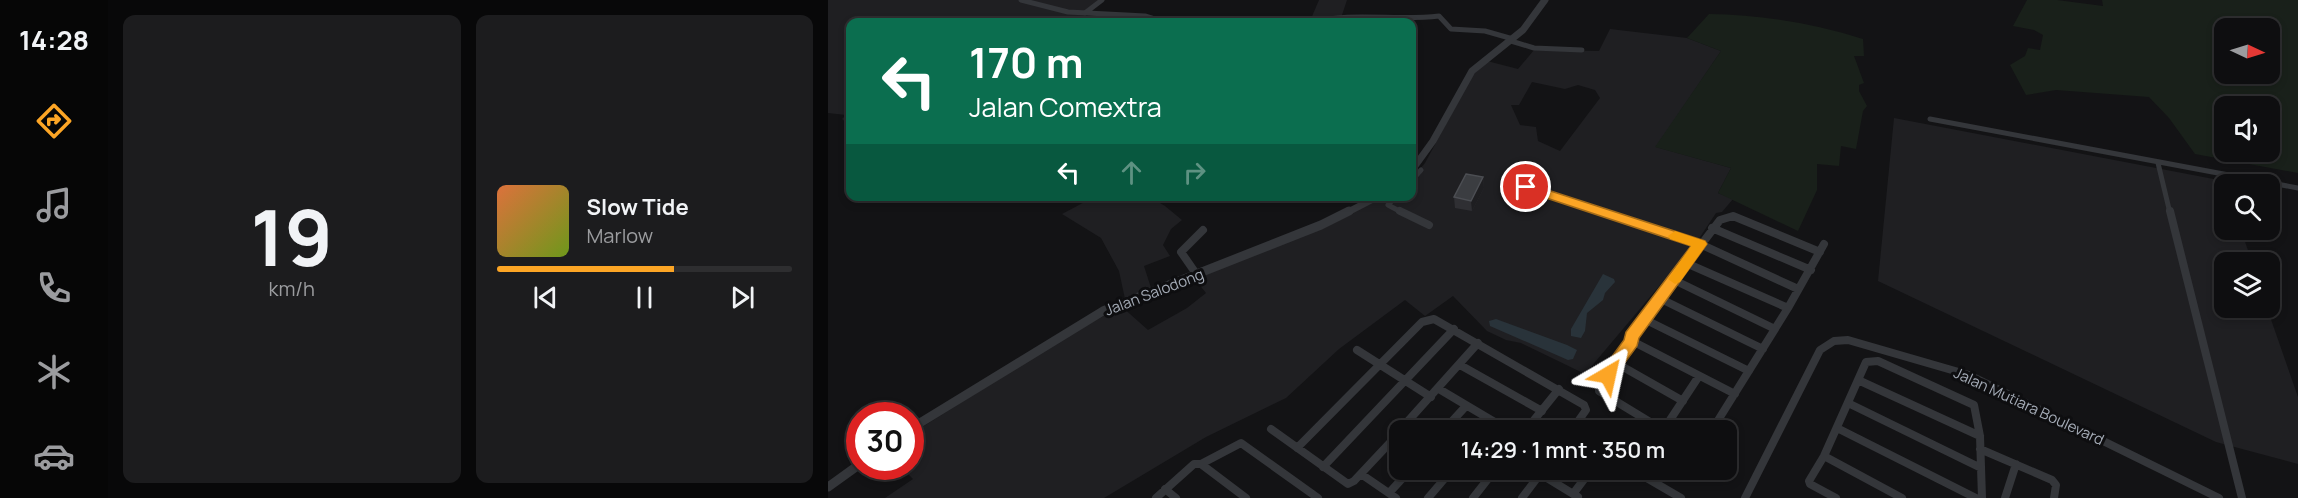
<!DOCTYPE html>
<html lang="id">
<meta charset="utf-8">
<style>
body{margin:0;font-family:Manrope,sans-serif;background:#1c1c1e;color:#f1f3f6;height:100vh;display:flex;flex-direction:column;font-size:22px;white-space:nowrap}
*{box-sizing:border-box;margin:0}
p{font-size:20px;color:#9b9c9f}
.icon{flex:none;width:33px;height:33px;fill:none;stroke:currentColor;stroke-width:2;stroke-linecap:round;stroke-linejoin:round}
.map{position:relative;flex:1;overflow:hidden}
.panel{display:flex;flex-direction:column;gap:15px;padding:15px;background:#080809;width:720px}
.panel>*{flex:none}
.banner{position:absolute;left:18px;top:18px;width:570px;height:183px;border-radius:12px;box-shadow:0 3px 9px #0003,0 0 0 2px #2e2e30;background:#0b6e4f;color:#fff;overflow:hidden}
.needle{width:39px;rotate:94deg}
.controls{position:absolute;left:1386px;top:18px;display:grid;gap:12px}
.controls a{display:grid;place-items:center;width:66px;height:66px;border-radius:12px;background:#0e0e10;box-shadow:0 3px 9px #0003,0 0 0 2px #2e2e30;font-size:30px}
.speed{position:absolute;left:18px;top:402px;display:flex;gap:12px;font-size:30px;font-weight:700;text-align:center}
.speed>*{display:grid;place-content:center;width:78px;height:78px;border-radius:50%;background:#0e0e10;box-shadow:0 3px 9px #0003,0 0 0 2px #2e2e30;line-height:1}
.speed .limit{border:9px solid #d22;background:#fff;color:#111}
.pin{position:absolute;display:grid;place-items:center;width:51px;height:51px;color:#fff;margin:-26px;border:3px solid #fff;border-radius:50%;box-shadow:0 2px 6px #0007}
.me{position:absolute;width:66px;margin:-33px;rotate:36deg;stroke-linejoin:round;filter:drop-shadow(0 0 4px #0008)}
.turn{display:flex;align-items:center;gap:21px;height:126px;padding:0 24px;font-size:27px}
.turn .icon{width:78px;height:78px;stroke-width:2.5}
.turn b{display:block;font-size:42px;line-height:51px}
.lanes{display:flex;align-items:center;height:57px;padding:0 24px;background:#0003;justify-content:center;gap:30px;direction:ltr}
.lanes .off{opacity:.35}
.panel .tile{flex:1;display:flex;flex-direction:column;justify-content:center;gap:9px;min-width:0;padding:0 21px;border-radius:12px;background:#1c1c1e}
.panel .dial{align-items:center;gap:0}
.dial b{font-size:78px;line-height:1}
.song{display:flex;align-items:center;gap:18px}
.cover{width:72px;height:72px;border-radius:9px;background:linear-gradient(135deg,hsl(20 70% 55%),hsl(80 70% 35%))}
.played{height:6px;border-radius:3px;background:linear-gradient(90deg,#fca525 60%,#2e2e30 60%)}
.keys{display:flex;justify-content:space-around;direction:ltr}
.panel .tiles{flex:1;display:grid;gap:15px;grid-template-columns:repeat(2,1fr)}
.trip{position:absolute;left:561px;top:420px;width:348px;height:60px;border-radius:12px;background:#0e0e10;box-shadow:0 3px 9px #0003,0 0 0 2px #2e2e30;font-weight:600;line-height:60px;text-align:center}
main{display:flex;flex:1;min-height:0}
.tabs{display:flex;flex-direction:column;width:108px;justify-content:space-around;align-items:center;background:#060606;color:#9b9c9f}
.tabs .icon{width:42px;height:42px}
.tabs .current{color:#fca525}
.tabs b{font-size:27px;color:#f1f3f6}
.map>svg:first-child{display:block}
</style>
<main>
<nav class="tabs">
<b>14:28</b>
<svg class="icon current" aria-label="directions" viewBox="0 0 24 24"><path d="M12 3l9 9-9 9-9-9zM9 14v-3h6M13 9l2 2-2 2"/></svg>
<svg class="icon" aria-label="music" viewBox="0 0 24 24"><path d="M9 18V5l10-2v13"/><circle cx="6" cy="18" r="3"/><circle cx="16" cy="16" r="3"/></svg>
<svg class="icon" aria-label="phone" viewBox="0 0 24 24"><path d="M5 4h4l2 5-3 2q2 4 5 5l2-3 5 2v4C11 20 4 13 5 4z"/></svg>
<svg class="icon" aria-label="climate" viewBox="0 0 24 24"><path d="M12 3v18M4 7l16 10M4 17L20 7"/></svg>
<svg class="icon" aria-label="car" viewBox="0 0 24 24"><path d="M5 17H2v-5l4-1 3-4h7l3 4 3 1v5h-3M9 17h6M6 11h13"/><circle cx="7" cy="17" r="2"/><circle cx="17" cy="17" r="2"/></svg>
</nav>
<section class="panel">
<div class="tiles">
<div class="tile dial"><b>19</b><p>km/h</p></div>
<div class="tile">
<div class="song"><i class="cover"></i><div><b>Slow Tide</b><p>Marlow</p></div></div>
<div class="played"></div>
<div class="keys"><svg class="icon" aria-label="previous" viewBox="0 0 24 24"><path d="M18 5L8 12l10 7zM5 5v14"/></svg><svg class="icon" aria-label="pause" viewBox="0 0 24 24"><path d="M8 5v14M16 5v14"/></svg><svg class="icon" aria-label="next" viewBox="0 0 24 24"><path d="M6 5l10 7-10 7zM19 5v14"/></svg></div>
</div>
</div>
</section>
<div class="map">
<svg width="1470" height="498" viewBox="0 0 1470 498">
<rect width="100%" height="100%" fill="#131315"/>
<path fill="#1f1f22" fill-rule="evenodd" d="M0,0H271L257,11L258,16L247,22H22V126L14,119L18,115L0,113Z
M491,0H519L513,18L493,17L482,21Z
M782,29L859,38L893,51L828,147L903,168L890,193L905,199L894,212L888,213L870,240L757,374L693,343L678,340L659,331L625,296L597,316L577,300L511,349L458,398L378,437L276,498H57L85,479L73,467L82,466L83,434L233,340L293,306L320,330L359,308L378,293L366,278L553,198L560,200L564,197L584,196V178L597,163L644,76L659,61L690,69L706,50L771,51ZM704,82L737,89L750,85L767,90L772,98L732,151L710,141L708,127L692,125L683,105H691Z
M1066,118L1396,181V230H1413L1424,262H1396V308H1439L1470,397V464L1388,442L1050,281Z
M320,196L337,206L354,220L343,229L335,245L342,256L316,266L324,291L297,299L291,271L273,238L234,214L266,197Z"/>
<path fill="#19201a" fill-rule="evenodd" d="M1199,0H1229L1275,6L1274,0H1470V173L1367,154L1341,118L1321,97L1228,90L1198,95L1182,65L1197,56L1200,48L1212,50L1215,35L1206,30L1185,26ZM1396,28H1442V74H1396ZM1396,106H1442V152H1396Z
M881,14C933,15 985,23 1035,39L1036,56H1026L1036,83L1031,85V91L1039,106L1035,111L1028,149L1013,146L1011,166L989,164V190L970,231L890,193L903,168L827,147L893,51L859,38Z"/>
<path fill="#29333a" d="M775,274L786,279L787,282L777,293L775,300L759,313L757,331L753,338L743,336V329Z
M668,319L739,345L749,350L745,359L740,360L662,326L661,321Z"/>
<g fill="none" stroke-linecap="round" stroke-linejoin="round">
<path stroke="#34363a" stroke-width="5" d="M193,0L240,12L317,16L336,22
M257,13L274,0
M484,22C523,12 570,21 611,16L623,29L657,31L685,39
M683,41L706,48L754,50
M1102,119L1470,188
M1330,163L1342,213
M584,180L593,170
M698,187L776,213
M568,196L560,205L575,213"/>
<path stroke="#34363a" stroke-width="8" d="M572,211L601,225
M771,211L872,244L970,289
M1342,211L1414,498
M884,228L983,270
M858,263L960,308
M369,275L353,252L375,230
M846,280L947,329
M831,298L935,349
M816,319L921,371
M804,341L907,394
M529,350L603,397
M788,363L855,401
M632,365L714,411
M1030,380L1152,436
M611,389L680,430
M1020,403L1153,468
M1009,428L1148,498
M443,429L520,484L526,481L572,432
M836,429L871,376
M572,430L650,343
M616,430L638,406
M658,430L665,422
M698,430L731,389
M835,430L771,391V387L804,341L803,337L892,220L905,216L992,252
M884,430L960,308L996,244
M469,448L594,322L606,319L756,405L758,410L744,430
M1152,449L1224,480L1228,485L1226,498
M996,456L1074,498
M373,464L418,498
M495,467L626,329
M706,470L750,497
M805,470L853,498
M533,474L568,498
M337,489L348,498
M561,493L582,470
M745,494L763,470
M328,498L366,464H373L413,443L490,498
M600,498L624,470
M645,498L667,470
M694,498L715,470
M917,498L992,350L1006,341L1020,340L1141,375L1391,498
M1008,498L982,484L981,481L996,456L1038,362L1050,361L1146,405L1152,436L1154,498
M1177,498L1188,464"/>
<path stroke="#34363a" stroke-width="7" d="M584,170L605,141L644,71L695,30L717,0
M518,213L551,196"/>
<path stroke="#34363a" stroke-width="9" d="M82,429L275,311L493,225L521,211
M0,487L32,464"/>
</g>
<path fill="#2f2f33" d="M655,177L656,188L644,211L627,208L626,197Z"/>
<path fill="#1e1e21" d="M655,177L656,188L644,211L643,201Z"/>
<path fill="#3b3d41" stroke="#4c4e53" stroke-width="1.5" d="M638,174L655,177L643,201L626,197Z"/>
<path fill="#fca525" stroke="#a46b18" stroke-width="1.5" d="M698,183L877,241L879,244L811,338L809,346L785,379L780,381L774,379L772,375L774,370L796,340L798,332L863,246L694,190L692,187L694,184Z"/>
<path fill="#f59e0b" d="M847,231L877,241L879,244L852,282L847,284L840,279L863,246L842,239L840,236Z"/>
<g text-anchor="middle" dominant-baseline="central" stroke-width="6" stroke-linejoin="round" paint-order="stroke">
<g font-size="15" fill="#a4abb6" stroke="#0e0e10">
<text transform="translate(326 292) rotate(-21)">Jalan Salodong</text>
<text transform="translate(1201 406) rotate(25)">Jalan Mutiara Boulevard</text>
</g>
</g>
</svg>
<div class="controls">
<a><svg class="needle" viewBox="-14 -14 28 28"><path d="M0-13l5 13h-10z" fill="#e53935"/><path d="M0 13l5-13h-10z" fill="#9b9c9f"/></svg></a>
<a><svg class="icon" aria-label="sound" viewBox="0 0 24 24"><path d="M4 9h4l5-4v14l-5-4H4zM17 9q2 3 0 6"/></svg></a>
<a><svg class="icon" aria-label="search" viewBox="0 0 24 24"><circle cx="10" cy="10" r="6"/><path d="M15 15l6 6"/></svg></a>
<a><svg class="icon" aria-label="layers" viewBox="0 0 24 24"><path d="M12 4l9 5-9 5-9-5zM3 14l9 5 9-5"/></svg></a>
</div>
<div class="speed"><div class="limit">30</div></div>
<div class="pin" style="left:698px;top:187px;background:#d93025"><svg class="icon" aria-label="arrive" viewBox="0 0 24 24"><path d="M6 21V4h12l-3 4 3 4H6"/></svg></div>
<svg class="me" style="left:780px;top:375px" viewBox="-20 -20 40 40"><path d="M0-17L14 15 0 8-14 15z" fill="#fca525" stroke="#fff" stroke-width="4"/></svg>
<div class="trip">14:29 · 1 mnt · 350 m</div>
<div class="banner">
<div class="turn"><svg class="icon" aria-label="left" viewBox="0 0 24 24"><path d="M17 20v-9H6M10 6l-5 5 5 5"/></svg><div><b>170 m</b>Jalan Comextra</div></div>
<div class="lanes"><svg class="icon" aria-label="left" viewBox="0 0 24 24"><path d="M17 20v-9H6M10 6l-5 5 5 5"/></svg><svg class="icon off" aria-label="ahead" viewBox="0 0 24 24"><path d="M12 20V5M6 11l6-6 6 6"/></svg><svg class="icon off" aria-label="right" viewBox="0 0 24 24"><path d="M7 20v-9h11M14 6l5 5-5 5"/></svg></div>
</div>
</div>
</main>
